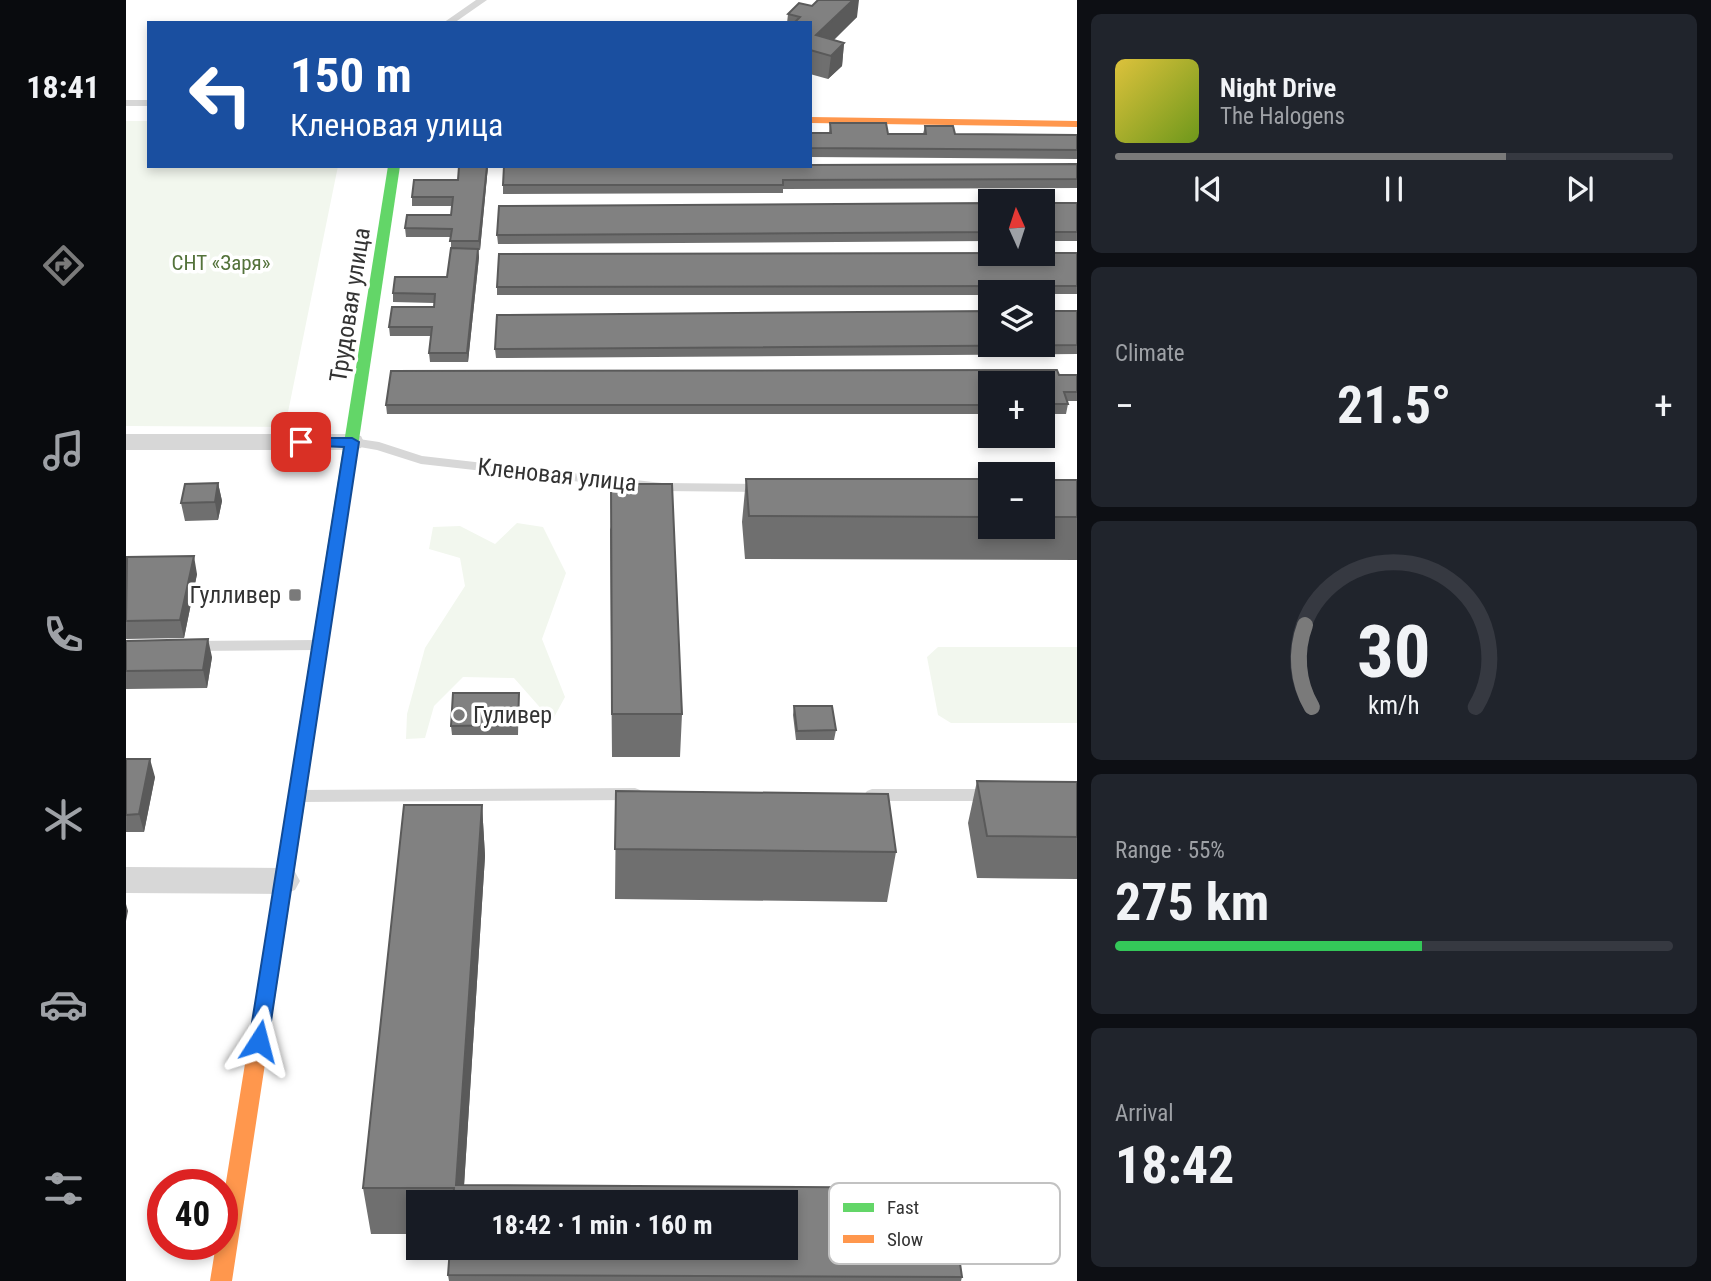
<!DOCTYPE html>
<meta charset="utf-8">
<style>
body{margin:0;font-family:"Roboto Condensed",sans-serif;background:#20242c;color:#f1f3f6;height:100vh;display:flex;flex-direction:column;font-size:26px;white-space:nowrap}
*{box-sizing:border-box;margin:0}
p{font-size:23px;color:#9ea1a6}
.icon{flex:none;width:38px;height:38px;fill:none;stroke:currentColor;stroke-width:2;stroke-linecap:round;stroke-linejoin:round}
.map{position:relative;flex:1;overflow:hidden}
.details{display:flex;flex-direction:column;gap:14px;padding:14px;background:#0d0f14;width:634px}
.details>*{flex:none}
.banner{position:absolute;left:21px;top:21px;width:665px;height:147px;border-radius:0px;box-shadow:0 4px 10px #0003;background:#1a4fa0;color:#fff;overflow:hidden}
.needle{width:46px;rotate:357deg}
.tools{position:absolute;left:852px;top:189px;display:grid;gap:14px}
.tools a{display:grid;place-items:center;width:77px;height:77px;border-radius:0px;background:#171b24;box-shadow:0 4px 10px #0003;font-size:35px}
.speed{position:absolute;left:21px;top:1169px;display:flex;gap:14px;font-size:35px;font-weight:700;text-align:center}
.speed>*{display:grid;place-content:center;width:91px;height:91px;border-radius:50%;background:#171b24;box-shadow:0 4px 10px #0003;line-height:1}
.speed .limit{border:10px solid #d22;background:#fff;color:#111}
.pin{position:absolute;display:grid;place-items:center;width:60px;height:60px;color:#fff;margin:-30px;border-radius:14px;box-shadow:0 4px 10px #0006}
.me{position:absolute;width:77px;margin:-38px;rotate:9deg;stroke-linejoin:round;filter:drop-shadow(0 0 5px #0008)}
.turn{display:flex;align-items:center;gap:24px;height:147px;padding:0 28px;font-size:32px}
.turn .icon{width:91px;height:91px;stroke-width:2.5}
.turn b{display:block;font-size:49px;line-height:60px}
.big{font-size:52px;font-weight:700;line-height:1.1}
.details .tile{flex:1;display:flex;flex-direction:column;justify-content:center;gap:10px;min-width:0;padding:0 24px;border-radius:10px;background:#20242c}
.details .dial{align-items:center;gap:0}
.dial svg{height:182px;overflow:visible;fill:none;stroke:#363941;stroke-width:7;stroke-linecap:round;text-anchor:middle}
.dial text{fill:#f1f3f6;stroke:none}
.song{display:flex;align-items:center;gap:21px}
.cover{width:84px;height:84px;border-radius:10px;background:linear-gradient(135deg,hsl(50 70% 55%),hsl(80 70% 35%))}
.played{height:7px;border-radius:4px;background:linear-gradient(90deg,#7a7a7a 70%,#363941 70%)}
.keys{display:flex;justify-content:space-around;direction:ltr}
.heat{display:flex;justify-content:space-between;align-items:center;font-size:38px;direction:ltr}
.charge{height:10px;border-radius:5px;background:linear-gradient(90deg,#34c759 55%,#363941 0)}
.trip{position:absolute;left:280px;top:1190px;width:392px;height:70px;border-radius:0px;background:#171b24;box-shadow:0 4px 10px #0003;font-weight:700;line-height:70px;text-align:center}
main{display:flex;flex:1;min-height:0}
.tab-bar{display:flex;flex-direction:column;width:126px;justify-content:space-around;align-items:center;background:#090b0e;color:#9ea1a6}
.tab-bar .icon{width:49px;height:49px}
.tab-bar .active{color:#7a7a7a}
.tab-bar b{font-size:32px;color:#f1f3f6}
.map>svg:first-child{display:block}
</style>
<main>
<nav class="tab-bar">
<b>18:41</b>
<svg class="icon active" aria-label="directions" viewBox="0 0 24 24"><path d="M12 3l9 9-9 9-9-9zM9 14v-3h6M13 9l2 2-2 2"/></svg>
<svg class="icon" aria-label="music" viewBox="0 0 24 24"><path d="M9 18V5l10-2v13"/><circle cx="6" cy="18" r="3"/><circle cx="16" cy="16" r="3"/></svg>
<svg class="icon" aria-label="phone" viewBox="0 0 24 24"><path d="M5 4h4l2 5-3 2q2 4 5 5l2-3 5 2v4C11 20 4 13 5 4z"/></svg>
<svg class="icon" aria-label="climate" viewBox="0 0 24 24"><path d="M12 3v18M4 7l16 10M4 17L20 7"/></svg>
<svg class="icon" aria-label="car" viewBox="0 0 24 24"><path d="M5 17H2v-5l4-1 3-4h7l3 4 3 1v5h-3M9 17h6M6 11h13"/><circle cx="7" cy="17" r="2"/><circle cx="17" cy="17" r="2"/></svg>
<svg class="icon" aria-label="filters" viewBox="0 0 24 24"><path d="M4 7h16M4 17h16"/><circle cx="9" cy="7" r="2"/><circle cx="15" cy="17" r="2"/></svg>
</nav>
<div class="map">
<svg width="952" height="1281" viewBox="0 0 952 1281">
<rect width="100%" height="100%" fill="#fff"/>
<path fill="#f2f7ee" d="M0,121H23V166H212L159,427L0,426Z
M391,523L417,527L440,573L416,639L439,697L426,721L388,678L337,677L308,706L299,738L280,739L281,714L299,648L339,586L334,558L303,549L307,527L334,526L369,544Z
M812,647H951V723H825L812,715L801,657Z"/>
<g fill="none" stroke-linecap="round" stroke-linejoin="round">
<path fill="#d7d7d7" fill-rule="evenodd" d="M350,0H361L328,23H317Z
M0,100H23V106H0Z
M226,438L253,442L296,456L536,483L636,484L642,488L636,492L536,491L295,464L251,450L222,445L220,442Z
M191,640L198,645L191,650L64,651L57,646L64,641Z
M509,788L514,790L517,794L514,798L509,800L172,802L167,800L164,796L167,792L172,790Z
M746,789H866L871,791L874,795L871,799L866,801H746L741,799L738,795L741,791Z"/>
<path fill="#d7d7d7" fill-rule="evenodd" d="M0,434H226L235,436L238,442L235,448L226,450H0Z
M0,867L158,868L169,872L174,881L169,890L158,894L0,893Z"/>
<path fill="#63d668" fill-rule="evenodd" d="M262,166H274L175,827L172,832L166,834L160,832L157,827Z"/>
<path fill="#ff974d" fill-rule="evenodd" d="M684,117L952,121V127L684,123Z
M166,820L172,822L175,827L106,1281H84L90,1244H96V1207L157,827L160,822Z"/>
</g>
<path fill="#6f6f6f" d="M662,14L731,17L708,40L718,43L716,66L702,79L684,74V23H661Z
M704,123L762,134H797L799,126L829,134L951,135V159L684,157V133H703Z
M951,164V188L657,189V193L377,194V185Z
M333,166H362L354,250H352L353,257L342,362H304L303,353L305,336H264L263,327L308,307V303L267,302V293L321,277L325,248V237H280L279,228L325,215L326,206H286V197L332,180Z
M864,203V241L372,244L371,235Z
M917,203H951V241H917Z
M951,253V294H917V292H864V295H371V287Z
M951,311V354L370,358L369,349Z
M933,375H951V401H941L942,404L940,414H917V383H864V414H261L260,405Z
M620,479H864V527H917V480H951V560L619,559L616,522Z
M92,483L96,501L92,520L59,521L55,503Z
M484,527L556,714L554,757H486Z
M0,561L71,574L58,638L0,639Z
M0,641L86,657L81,688L0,689Z
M393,693L392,735H326L325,726Z
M668,706L710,730L708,740H670L667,715Z
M0,759L29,777L18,832H0Z
M851,781L951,782V879L851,878L842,823Z
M490,791L770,852L761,902L489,899Z
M278,805H356L359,856L338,1185L823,1188L836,1277L835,1281H323L322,1275L324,1248H660V1202H292V1234H245L237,1188Z"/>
<path fill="#5a5a5a" d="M727,0H733L731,17L694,53L690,35Z
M718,43L716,66L702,79L705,56Z
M361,166H362L354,250L353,241Z
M352,249L353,257L342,362L341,353Z
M92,483L96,501L92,520L89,502Z
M68,556L71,574L58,638L54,620Z
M82,639L86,657L81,688L77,670Z
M24,759L29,777L18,832L13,814Z
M356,805L359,856L337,1202L330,1185Z
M0,904L2,911L0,921Z"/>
<path fill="#818181" stroke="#5a5a5a" stroke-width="2" d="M692,0H727L690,35L718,43L705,56L684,50V23H668L674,17L662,14L673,3L686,6Z
M704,123H760L762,134H800L799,126H827L829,134L951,135V150L684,148V133H705Z
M951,164V179L657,180V185H377L378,166H684V165Z
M333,166H361L353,241H324L326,229L279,228L281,215H325L327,197H286L288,180H332Z
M864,203V232L371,235L373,206Z
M917,203H951V232H917Z
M325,248L352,249L341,353H303L306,327H263L266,307H308L309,294L267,293L269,277H321Z
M917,253H951V286L371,287L373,254Z
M864,311V345H917V311H951V345L369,349L371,315Z
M931,370L933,375H951V392H938L942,404H917V383H864V405H260L265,371Z
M620,479H864V517L623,516Z
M917,480H951V517H917Z
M92,483L89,502L55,503L59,484Z
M485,484H546L556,714H486Z
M68,556L54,620L0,621L1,557Z
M82,639L77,670L0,671V641Z
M327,693H393L392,725L325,726Z
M668,706H706L710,730L671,731Z
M0,759H24L13,814L0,815Z
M851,781L951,782V837L861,836Z
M490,791L762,794L770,852L489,849Z
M278,805H356L330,1185L823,1188L836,1277L322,1275L324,1248H660V1202H327L328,1188H237Z"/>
<path fill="#1a73e8" stroke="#114b97" stroke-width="2" d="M175,438H226L233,442L142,1041L140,1047L133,1049L126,1047L123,1041L218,447L170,445V439Z"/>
<g fill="#7a7a7a" stroke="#fff" stroke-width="2.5">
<rect x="162" y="588" width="14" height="14" rx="3.5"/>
<circle cx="333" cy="715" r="7"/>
</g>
<g text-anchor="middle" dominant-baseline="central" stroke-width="7" stroke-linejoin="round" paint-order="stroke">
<g font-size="21" fill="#54733b" stroke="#fff">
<text x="95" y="263">СНТ «Заря»</text>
</g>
<g font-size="24" fill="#333" stroke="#fff">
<text transform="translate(224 305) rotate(-81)">Трудовая улица</text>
<text transform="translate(431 475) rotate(6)">Кленовая улица</text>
</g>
<g font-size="24" fill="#333" stroke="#fff" text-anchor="end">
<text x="155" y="595">Гулливер</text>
<text x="347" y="715" text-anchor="start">Гуливер</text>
</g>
</g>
<rect x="703" y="1183" width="231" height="81" rx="10" fill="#fff" stroke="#c2c2c2" stroke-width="2"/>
<rect x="717" y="1203" width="31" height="9" fill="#63d668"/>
<rect x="717" y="1235" width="31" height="8" fill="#ff974d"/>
<g font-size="19" fill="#333">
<text x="761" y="1214">Fast</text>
<text x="761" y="1246">Slow</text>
</g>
</svg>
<div class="tools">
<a><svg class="needle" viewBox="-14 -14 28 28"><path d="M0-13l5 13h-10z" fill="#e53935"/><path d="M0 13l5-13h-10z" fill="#9ea1a6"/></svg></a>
<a><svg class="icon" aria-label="layers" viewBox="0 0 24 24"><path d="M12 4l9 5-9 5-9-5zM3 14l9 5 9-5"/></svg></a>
<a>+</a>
<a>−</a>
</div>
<div class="speed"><div class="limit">40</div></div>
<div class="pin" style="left:175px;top:442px;background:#d93025"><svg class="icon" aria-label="arrive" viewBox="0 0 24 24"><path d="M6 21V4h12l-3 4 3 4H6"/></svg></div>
<svg class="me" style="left:133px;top:1041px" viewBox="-20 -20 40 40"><path d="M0-17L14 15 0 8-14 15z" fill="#1a73e8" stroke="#fff" stroke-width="4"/></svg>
<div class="trip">18:42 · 1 min · 160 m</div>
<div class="banner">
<div class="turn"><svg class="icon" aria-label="left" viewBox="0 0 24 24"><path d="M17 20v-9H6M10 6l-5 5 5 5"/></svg><div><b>150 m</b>Кленовая улица</div></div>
</div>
</div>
<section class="details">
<div class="tile">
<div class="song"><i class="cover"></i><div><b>Night Drive</b><p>The Halogens</p></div></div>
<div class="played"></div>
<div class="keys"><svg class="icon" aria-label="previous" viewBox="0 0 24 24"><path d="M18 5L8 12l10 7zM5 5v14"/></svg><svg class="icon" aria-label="pause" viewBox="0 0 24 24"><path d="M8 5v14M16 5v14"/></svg><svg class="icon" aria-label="next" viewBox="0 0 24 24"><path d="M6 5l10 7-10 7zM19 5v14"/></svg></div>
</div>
<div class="tile"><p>Climate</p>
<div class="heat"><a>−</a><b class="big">21.5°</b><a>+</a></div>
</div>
<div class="tile dial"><svg viewBox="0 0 100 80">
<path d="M14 69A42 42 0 1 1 86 69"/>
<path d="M14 69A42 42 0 0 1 11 33" stroke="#7a7a7a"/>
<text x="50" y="56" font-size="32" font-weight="700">30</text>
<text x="50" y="72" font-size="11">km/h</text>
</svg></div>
<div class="tile"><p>Range · 55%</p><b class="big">275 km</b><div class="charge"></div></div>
<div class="tile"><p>Arrival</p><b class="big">18:42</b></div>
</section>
</main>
